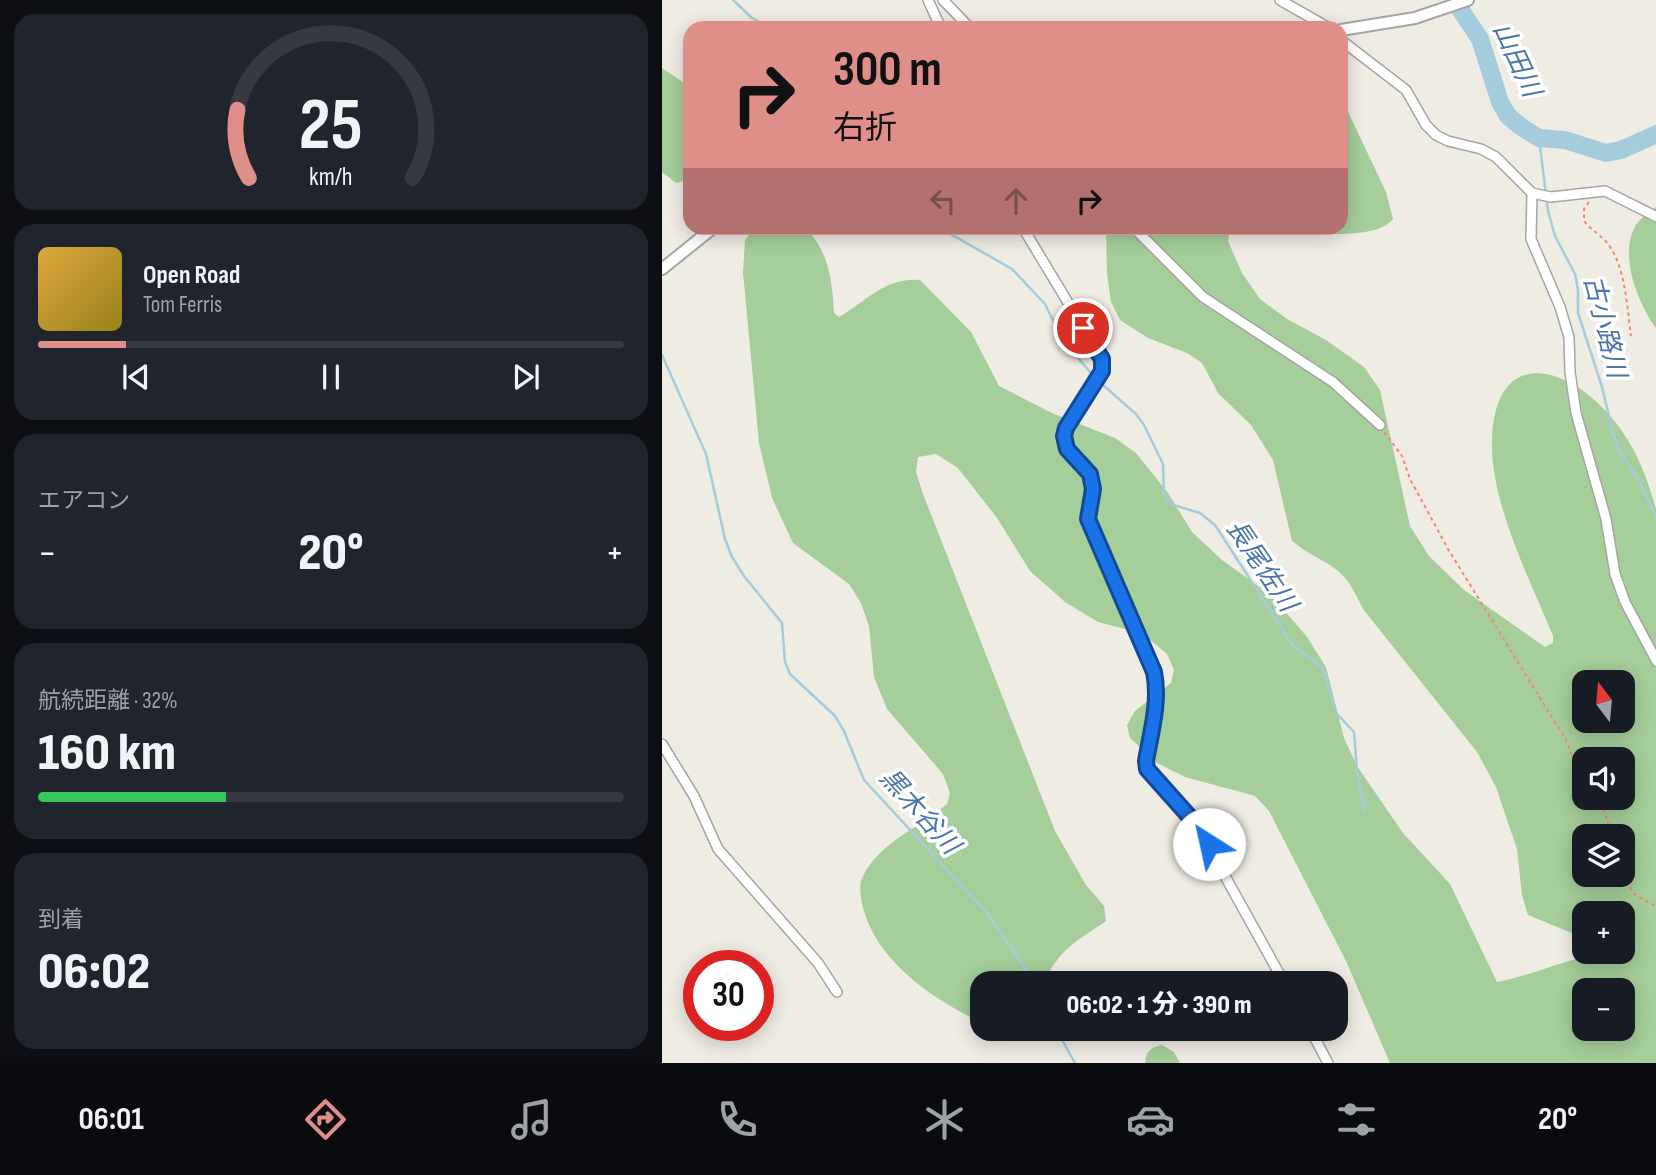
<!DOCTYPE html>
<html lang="ja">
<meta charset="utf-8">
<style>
body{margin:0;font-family:"Sofia Sans Condensed","Noto Sans JP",sans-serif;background:#20242c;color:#f1f3f6;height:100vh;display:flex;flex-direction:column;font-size:26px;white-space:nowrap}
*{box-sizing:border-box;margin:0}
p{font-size:23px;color:#9ea1a6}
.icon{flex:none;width:38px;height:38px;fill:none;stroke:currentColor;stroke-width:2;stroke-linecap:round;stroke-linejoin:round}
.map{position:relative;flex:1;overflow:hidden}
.side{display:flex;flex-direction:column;gap:14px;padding:14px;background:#0d0f14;width:662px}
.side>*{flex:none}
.hud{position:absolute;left:21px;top:21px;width:665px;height:214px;border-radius:21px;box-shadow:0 4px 18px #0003;background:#df8e89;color:#111;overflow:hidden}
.needle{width:46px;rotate:344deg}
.tools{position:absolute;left:910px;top:670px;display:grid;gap:14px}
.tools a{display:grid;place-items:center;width:63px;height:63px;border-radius:14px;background:#171b24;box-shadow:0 4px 18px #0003;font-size:35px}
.speed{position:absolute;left:21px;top:950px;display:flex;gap:14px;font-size:35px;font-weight:700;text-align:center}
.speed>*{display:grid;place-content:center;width:91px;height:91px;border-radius:50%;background:#171b24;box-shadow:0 4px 18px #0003;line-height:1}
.speed .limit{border:10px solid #d22;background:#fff;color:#111}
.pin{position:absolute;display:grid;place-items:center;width:60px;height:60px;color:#fff;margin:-30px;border:4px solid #fff;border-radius:50%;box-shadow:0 2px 7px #0007}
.me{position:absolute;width:77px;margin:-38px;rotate:325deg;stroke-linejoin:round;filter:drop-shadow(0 0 5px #0008)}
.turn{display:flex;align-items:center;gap:24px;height:147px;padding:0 35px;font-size:32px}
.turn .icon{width:91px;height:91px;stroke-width:2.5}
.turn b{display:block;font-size:49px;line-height:60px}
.lanes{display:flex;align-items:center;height:66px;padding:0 35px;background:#0003;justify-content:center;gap:35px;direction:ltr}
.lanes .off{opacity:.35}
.big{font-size:52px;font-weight:800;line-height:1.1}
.side .tile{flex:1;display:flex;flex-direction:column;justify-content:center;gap:10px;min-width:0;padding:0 24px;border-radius:21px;background:#20242c}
.side .dial{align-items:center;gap:0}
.dial svg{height:182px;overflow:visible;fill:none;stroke:#363941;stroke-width:7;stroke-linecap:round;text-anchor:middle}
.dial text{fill:#f1f3f6;stroke:none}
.song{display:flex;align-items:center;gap:21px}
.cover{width:84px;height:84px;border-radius:10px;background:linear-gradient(135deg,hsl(40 70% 55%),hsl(50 70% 35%))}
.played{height:7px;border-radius:4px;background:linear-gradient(90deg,#df8e89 15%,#363941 15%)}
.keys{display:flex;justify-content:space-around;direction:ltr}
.heat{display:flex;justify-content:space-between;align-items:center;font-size:38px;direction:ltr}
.charge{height:10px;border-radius:5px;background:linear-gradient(90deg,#34c759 32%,#363941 0)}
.trip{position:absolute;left:308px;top:971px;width:378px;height:70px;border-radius:21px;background:#171b24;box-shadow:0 4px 18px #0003;font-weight:800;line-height:70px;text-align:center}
.tab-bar{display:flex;height:112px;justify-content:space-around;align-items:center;background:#090b0e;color:#9ea1a6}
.tab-bar .icon{width:49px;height:49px}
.tab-bar .selected{color:#df8e89}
.tab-bar b{font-size:32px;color:#f1f3f6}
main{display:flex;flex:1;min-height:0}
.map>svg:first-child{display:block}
</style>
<main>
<section class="side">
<div class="tile dial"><svg viewBox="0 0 100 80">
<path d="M14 69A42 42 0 1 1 86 69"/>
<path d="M14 69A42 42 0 0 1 9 39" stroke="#df8e89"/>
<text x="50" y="56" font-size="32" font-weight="700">25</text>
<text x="50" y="72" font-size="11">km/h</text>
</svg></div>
<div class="tile">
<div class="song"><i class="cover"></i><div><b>Open Road</b><p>Tom Ferris</p></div></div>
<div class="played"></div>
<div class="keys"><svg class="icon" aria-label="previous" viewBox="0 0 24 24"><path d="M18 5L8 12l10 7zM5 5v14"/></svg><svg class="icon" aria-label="pause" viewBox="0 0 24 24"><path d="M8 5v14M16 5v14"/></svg><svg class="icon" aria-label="next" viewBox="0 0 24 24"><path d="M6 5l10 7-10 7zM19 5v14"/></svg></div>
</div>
<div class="tile"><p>エアコン</p>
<div class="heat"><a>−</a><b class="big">20°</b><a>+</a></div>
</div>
<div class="tile"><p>航続距離 · 32%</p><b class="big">160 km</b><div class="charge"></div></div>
<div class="tile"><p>到着</p><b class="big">06:02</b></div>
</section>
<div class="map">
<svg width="995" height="1063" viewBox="0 0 995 1063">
<rect width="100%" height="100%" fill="#efece4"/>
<path fill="#a5ce9a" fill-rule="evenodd" d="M0,68L28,87V179L14,183L0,172Z
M679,97L724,192L731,219C713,242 643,233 616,228H679Z
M994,207V328C976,304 956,254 974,225C978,218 988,212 994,207Z
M93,228H143C167,251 170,280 172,313L177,317C205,301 223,277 258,280L309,332L337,386L390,413L453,438L474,453L506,493L530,532L560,560L610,596L645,637L664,667L682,738L695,766L741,833L788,884L835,982C878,974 917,952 961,952V914H922V938L866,915L860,895L855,849L834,787L815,752L701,609C679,559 667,570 630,541L611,460L589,425L556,393L540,363L525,353L486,338L458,320L449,302L445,274L444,228H572L568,229L566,241L580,273L598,299L625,319L664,340L702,367L718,390L748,526L767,556L802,590L883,647L891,643V636C867,577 828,503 830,439C834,341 911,367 954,423C975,450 985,477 994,509V1063H728L684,961L607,811L593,796L523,777L495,763L468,738L465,725L473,711L509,683L512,670L505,654L492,643L478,633L436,622L403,602L368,571L335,518L296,468L274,454L256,457L254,472L261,494L393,831L424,885L442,906L444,921C412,943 400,947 381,983L320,984V1023C271,999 216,963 201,908C199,899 196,885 201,876C217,843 258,827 285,804L288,793L281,774L225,709L212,677L207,626L199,603L187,584L131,543L110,498L97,443L81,272L83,240ZM922,682H961V721H922ZM922,760H961V798H922ZM922,836H961V875H922ZM922,990H961V1029H922Z
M500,1045L512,1052L518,1063H483C484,1051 489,1047 500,1045Z"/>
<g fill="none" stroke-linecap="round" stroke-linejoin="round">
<path stroke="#a5ccdc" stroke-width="2.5" d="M71,0L90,18L107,28
M877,138L886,211L893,236L913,274L916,290V313L940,387L951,433L958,452L977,480L995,519
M278,228L350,269L383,304L400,339L433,378L474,414L482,425L501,464L502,493L508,504L538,513L553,525L631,646L661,668L675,714L692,732L695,771L703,811
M0,355L44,454L63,539L70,557L82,576L120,623L123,662L128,674L173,716L182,731L202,780L325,913L374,984
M394,1029L413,1063"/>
<path stroke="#a5ccdc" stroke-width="18" d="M792,0L818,39L838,102L846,116L858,126L877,138L903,140L944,153L959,150L995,134"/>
<g stroke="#a5a5a5" stroke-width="12">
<path id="minor" d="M266,0L279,28
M281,0L308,28
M618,0L667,28
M679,40L744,90L764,125L774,135L786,141L819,149L834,157L870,193L889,197L943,191L995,217
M870,193L869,239L898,307L907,337L908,372L914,413L944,519L953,574L963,602L995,662
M361,228L440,359V371L404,427L402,436L405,449L427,474L431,489L426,519L492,672C498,701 489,732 484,761L485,769L534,824L623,984
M472,228L541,297L671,382L718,425
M0,744L32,796L56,849L156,963L175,992
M648,1029L666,1063"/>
</g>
<g stroke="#a5a5a5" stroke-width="14">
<path id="tertiary" d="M679,30L753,18L806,0
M0,269L51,228"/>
</g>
<path stroke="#f7866d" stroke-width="2" stroke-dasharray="3.5 3.5" stroke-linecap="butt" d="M927,202L922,209V221C929,230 939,235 946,244C964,268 965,308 969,336
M722,432L740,456L748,479L786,549L904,740L922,784
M933,798L943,812L949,836
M961,875L972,894L995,907"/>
<use href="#minor" stroke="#fff" stroke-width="9"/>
<use href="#tertiary" stroke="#fff" stroke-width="10"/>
</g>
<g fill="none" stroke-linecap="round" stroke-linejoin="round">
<g stroke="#114b97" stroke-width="18">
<path id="route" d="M421,328L440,359V371L404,428L402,436L405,449L428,474L431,489L426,519L492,672C498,701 489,732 484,761L485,769L534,824L547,844"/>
</g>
<use href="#route" stroke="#1a73e8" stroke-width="12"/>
</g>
<g text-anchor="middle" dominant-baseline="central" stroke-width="7" stroke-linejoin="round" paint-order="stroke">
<g font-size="26" font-style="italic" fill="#4c75ad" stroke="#fff">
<text transform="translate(854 60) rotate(65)">山田川</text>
<text transform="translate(942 327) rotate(76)">古小路川</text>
<text transform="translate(599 566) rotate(56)">長尾佐川</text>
<text transform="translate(257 812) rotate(48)">黒木谷川</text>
</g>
</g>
</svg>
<div class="tools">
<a><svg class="needle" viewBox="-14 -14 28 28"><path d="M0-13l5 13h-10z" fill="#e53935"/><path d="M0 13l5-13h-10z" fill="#9ea1a6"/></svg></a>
<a><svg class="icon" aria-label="sound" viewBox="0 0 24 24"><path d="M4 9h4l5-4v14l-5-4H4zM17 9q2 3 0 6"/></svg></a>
<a><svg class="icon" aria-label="layers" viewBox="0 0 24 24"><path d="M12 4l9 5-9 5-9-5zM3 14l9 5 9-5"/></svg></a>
<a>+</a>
<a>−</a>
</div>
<div class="speed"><div class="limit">30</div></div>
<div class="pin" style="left:421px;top:328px;background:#d93025"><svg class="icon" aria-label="arrive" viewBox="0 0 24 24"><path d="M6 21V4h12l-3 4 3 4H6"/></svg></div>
<svg class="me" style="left:547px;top:844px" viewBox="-20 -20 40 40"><circle r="19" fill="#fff"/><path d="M0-13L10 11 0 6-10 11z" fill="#1a73e8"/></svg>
<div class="trip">06:02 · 1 分 · 390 m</div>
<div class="hud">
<div class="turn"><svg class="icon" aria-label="right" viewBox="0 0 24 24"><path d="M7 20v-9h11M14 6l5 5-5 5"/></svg><div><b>300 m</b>右折</div></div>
<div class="lanes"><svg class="icon off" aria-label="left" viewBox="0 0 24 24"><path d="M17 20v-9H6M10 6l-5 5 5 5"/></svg><svg class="icon off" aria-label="ahead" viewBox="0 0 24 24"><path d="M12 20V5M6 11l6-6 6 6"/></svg><svg class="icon" aria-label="right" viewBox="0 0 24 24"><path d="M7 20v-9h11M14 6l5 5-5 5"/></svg></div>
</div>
</div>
</main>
<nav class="tab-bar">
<b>06:01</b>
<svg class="icon selected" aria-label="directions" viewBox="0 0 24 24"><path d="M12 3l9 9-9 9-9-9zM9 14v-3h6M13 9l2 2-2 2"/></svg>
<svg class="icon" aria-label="music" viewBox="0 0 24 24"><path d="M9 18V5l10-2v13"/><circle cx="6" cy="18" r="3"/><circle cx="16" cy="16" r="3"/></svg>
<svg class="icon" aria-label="phone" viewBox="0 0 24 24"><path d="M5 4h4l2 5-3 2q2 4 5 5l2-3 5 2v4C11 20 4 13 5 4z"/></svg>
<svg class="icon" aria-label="climate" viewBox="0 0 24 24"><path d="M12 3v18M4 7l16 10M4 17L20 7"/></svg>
<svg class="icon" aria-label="car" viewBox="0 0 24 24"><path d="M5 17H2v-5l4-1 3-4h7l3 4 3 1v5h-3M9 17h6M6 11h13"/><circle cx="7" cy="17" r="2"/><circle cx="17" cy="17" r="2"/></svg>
<svg class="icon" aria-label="filters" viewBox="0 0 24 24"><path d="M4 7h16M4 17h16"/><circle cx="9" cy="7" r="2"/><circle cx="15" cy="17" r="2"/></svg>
<b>20°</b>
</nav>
